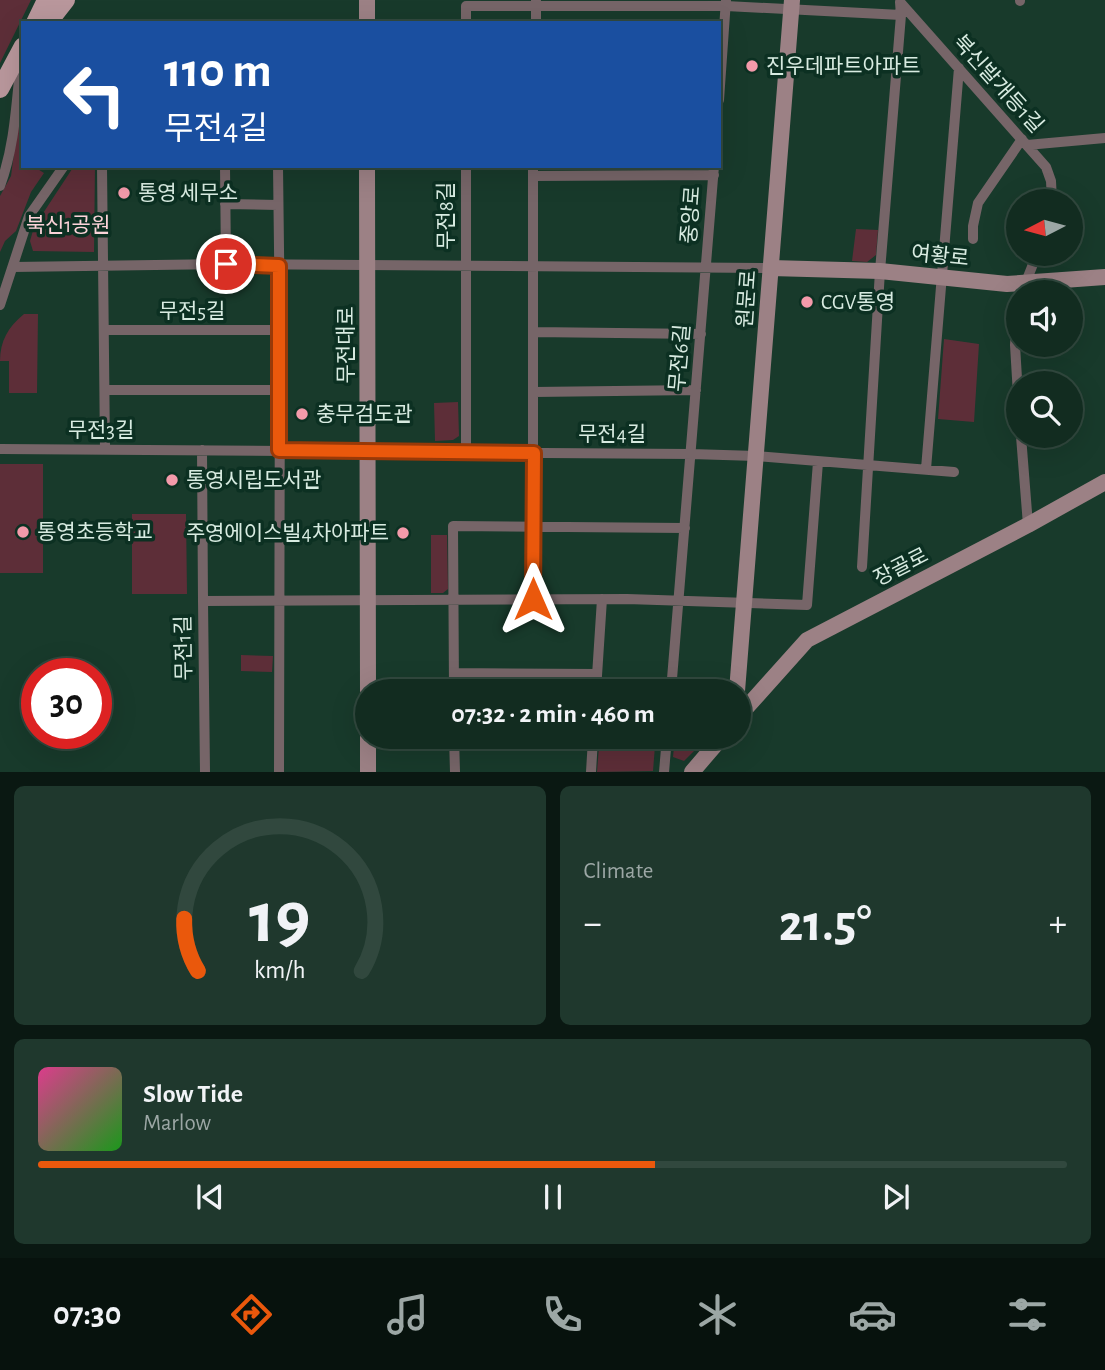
<!DOCTYPE html>
<meta charset="utf-8">
<style>
body{margin:0;font-family:"Alegreya Sans","Noto Sans KR",sans-serif;background:#1f382d;color:#f1f3f6;height:100vh;display:flex;flex-direction:column;font-size:26px;white-space:nowrap}
*{box-sizing:border-box;margin:0}
p{font-size:23px;color:#9ca7a5}
.icon{flex:none;width:38px;height:38px;fill:none;stroke:currentColor;stroke-width:2;stroke-linecap:round;stroke-linejoin:round}
.map{position:relative;height:772px;overflow:hidden}
.sheet{display:flex;flex-direction:column;gap:14px;padding:14px;background:#0a1812;flex:1}
.sheet>*{flex:none}
.top-card{position:absolute;left:21px;top:21px;width:700px;height:147px;border-radius:0px;box-shadow:0 7px 28px #0002,0 0 0 2px #31483e;background:#1a4fa0;color:#fff;overflow:hidden}
.needle{width:46px;rotate:264deg}
.controls{position:absolute;left:1006px;top:189px;display:grid;gap:14px}
.controls a{display:grid;place-items:center;width:77px;height:77px;border-radius:50%;background:#122c20;box-shadow:0 7px 28px #0002,0 0 0 2px #31483e;font-size:35px}
.speed{position:absolute;left:21px;top:658px;display:flex;gap:14px;font-size:35px;font-weight:700;text-align:center}
.speed>*{display:grid;place-content:center;width:91px;height:91px;border-radius:50%;background:#122c20;box-shadow:0 7px 28px #0002,0 0 0 2px #31483e;line-height:1}
.speed .limit{border:10px solid #d22;background:#fff;color:#111}
.pin{position:absolute;display:grid;place-items:center;width:60px;height:60px;color:#fff;margin:-30px;border:4px solid #fff;border-radius:50%;box-shadow:0 2px 7px #0007}
.me{position:absolute;width:77px;margin:-38px;rotate:0deg;stroke-linejoin:round;filter:drop-shadow(0 0 5px #0008)}
.turn{display:flex;align-items:center;gap:24px;height:147px;padding:0 28px;font-size:32px}
.turn .icon{width:91px;height:91px;stroke-width:2.5}
.turn b{display:block;font-size:49px;line-height:60px}
.big{font-size:52px;font-weight:600;line-height:1.1}
.sheet .widget{flex:1;display:flex;flex-direction:column;justify-content:center;gap:10px;min-width:0;padding:0 24px;border-radius:10px;background:#1f382d}
.sheet .dial{align-items:center;gap:0}
.dial svg{height:182px;overflow:visible;fill:none;stroke:#31483e;stroke-width:7;stroke-linecap:round;text-anchor:middle}
.dial text{fill:#f1f3f6;stroke:none}
.song{display:flex;align-items:center;gap:21px}
.cover{width:84px;height:84px;border-radius:10px;background:linear-gradient(135deg,hsl(330 70% 55%),hsl(120 70% 35%))}
.played{height:7px;border-radius:4px;background:linear-gradient(90deg,#ea580c 60%,#31483e 60%)}
.keys{display:flex;justify-content:space-around;direction:ltr}
.heat{display:flex;justify-content:space-between;align-items:center;font-size:38px;direction:ltr}
.sheet .tiles{flex:1;display:grid;gap:14px;grid-template-columns:1fr 1fr}
.widget:last-child{grid-column:span 2}
.trip{position:absolute;left:355px;top:679px;width:396px;height:70px;border-radius:35px;background:#122c20;box-shadow:0 7px 28px #0002,0 0 0 2px #31483e;font-weight:600;line-height:70px;text-align:center}
.tab-bar{display:flex;height:112px;justify-content:space-around;align-items:center;background:#07120d;color:#9ca7a5}
.tab-bar .icon{width:49px;height:49px}
.tab-bar .active{color:#ea580c}
.tab-bar b{font-size:32px;color:#f1f3f6}
.map>svg:first-child{display:block}
</style>
<div class="map">
<svg width="1105" height="772" viewBox="0 0 1105 772">
<rect width="100%" height="100%" fill="#183a2b"/>
<path fill="#5d2e38" d="M0,0H31L0,63Z
M23,84V166H33L44,173L31,192L16,231L5,241L0,252V196L11,176Z
M74,166H95L94,252L33,251L30,241L34,227Z
M856,229L878,230L876,255L867,262L852,261Z
M24,314H38L37,393H9V361H0C0,341 8,327 24,314Z
M944,339L979,344L974,422L938,419Z
M458,402L459,436L453,440L435,441L434,403Z
M0,464H43V573H0Z
M132,514H186L187,594H132Z
M431,535H447L448,589L443,593H431Z
M241,655L273,656L272,672L241,671Z
M675,737H708L684,761L673,757Z
M599,746H655L653,771L597,772Z"/>
<g fill="none" stroke-linecap="round" stroke-linejoin="round">
<path stroke="#766568" stroke-width="10" d="M1020,0V1
M900,2L1046,167L1051,181L1052,201
M466,23V6H726L901,15
M536,23V1
M719,100L726,0
M1027,145L1105,138
M102,166L105,449
M225,166L226,264
M278,166L280,330L279,772
M533,176L714,175
M0,186C14,148 16,109 20,69
M225,204L278,205
M973,239V226L978,203L1022,139
M13,267L226,264L771,268
M1022,292L1037,254
M1018,304L1015,345L1018,395
M0,305L29,216L64,166
M105,330H280
M534,332L701,334
M105,390H280
M534,392L696,390
M1021,436L1028,525
M0,449L691,454L756,456L954,472
M202,450L203,601
M466,453V166
M926,469L959,68
M862,567L880,271L901,15L900,2
M533,599V166
M454,673L597,674
M454,691L453,526L685,528
M596,691L602,599
M671,691L714,166
M454,737L455,772
M454,743L667,746
M205,772L203,601L627,599L807,605L818,462
M591,772L593,739
M664,772L667,737"/>
<path stroke="#9c8185" stroke-width="16" d="M367,0V23
M367,166L368,691
M771,268L880,271L1007,284L1105,277
M737,691L792,0
M738,717L807,640L1028,525L1105,482
M368,772V737
M692,772L722,737"/>
<path stroke="#b9979c" stroke-width="18" d="M35,23L46,0
M48,23L66,0
M0,89L23,46"/>
</g>
<g fill="none" stroke-linecap="round" stroke-linejoin="round">
<g stroke="#983908" stroke-width="18">
<path id="route" d="M226,264L279,266V450L534,453L533,599"/>
</g>
<use href="#route" stroke="#ea580c" stroke-width="12"/>
</g>
<g fill="#f39aaa" stroke="#0c3022" stroke-width="2.5">
<circle cx="752" cy="66" r="7"/>
<circle cx="124" cy="193" r="7"/>
<circle cx="807" cy="302" r="7"/>
<circle cx="302" cy="414" r="7"/>
<circle cx="172" cy="480" r="7"/>
<circle cx="23" cy="532" r="7"/>
<circle cx="403" cy="533" r="7"/>
</g>
<g text-anchor="middle" dominant-baseline="central" stroke-width="7" stroke-linejoin="round" paint-order="stroke">
<g font-size="21" fill="#d8ebe1" stroke="#0c3022" text-anchor="start">
<text x="766" y="66">진우데파트아파트</text>
<text x="138" y="193">통영 세무소</text>
<text x="821" y="302">CGV통영</text>
<text x="316" y="414">충무검도관</text>
<text x="186" y="480">통영시립도서관</text>
<text x="37" y="532">통영초등학교</text>
<text x="389" y="533" text-anchor="end">주영에이스빌4차아파트</text>
</g>
<g font-size="21" fill="#d8ebe1" stroke="#0c3022">
<text transform="translate(998 84) rotate(48)">북신발개등1길</text>
<text transform="translate(691 215) rotate(-86)">중앙로</text>
<text transform="translate(446 216) rotate(-90)">무전8길</text>
<text transform="translate(940 256) rotate(6)">여황로</text>
<text transform="translate(747 299) rotate(-86)">원문로</text>
<text x="192" y="311">무전5길</text>
<text transform="translate(346 345) rotate(-90)">무전대로</text>
<text transform="translate(680 358) rotate(-85)">무전6길</text>
<text x="101" y="430">무전3길</text>
<text x="612" y="434">무전4길</text>
<text transform="translate(901 567) rotate(-27)">장골로</text>
<text transform="translate(184 648) rotate(-91)">무전1길</text>
</g>
<g font-size="21" fill="#fcd3d9" stroke="#0c3022">
<text x="68" y="225">북신1공원</text>
</g>
</g>
</svg>
<div class="controls">
<a><svg class="needle" viewBox="-14 -14 28 28"><path d="M0-13l5 13h-10z" fill="#e53935"/><path d="M0 13l5-13h-10z" fill="#9ca7a5"/></svg></a>
<a><svg class="icon" aria-label="sound" viewBox="0 0 24 24"><path d="M4 9h4l5-4v14l-5-4H4zM17 9q2 3 0 6"/></svg></a>
<a><svg class="icon" aria-label="search" viewBox="0 0 24 24"><circle cx="10" cy="10" r="6"/><path d="M15 15l6 6"/></svg></a>
</div>
<div class="speed"><div class="limit">30</div></div>
<div class="pin" style="left:226px;top:264px;background:#d93025"><svg class="icon" aria-label="arrive" viewBox="0 0 24 24"><path d="M6 21V4h12l-3 4 3 4H6"/></svg></div>
<svg class="me" style="left:533px;top:599px" viewBox="-20 -20 40 40"><path d="M0-17L14 15 0 8-14 15z" fill="#ea580c" stroke="#fff" stroke-width="4"/></svg>
<div class="trip">07:32 · 2 min · 460 m</div>
<div class="top-card">
<div class="turn"><svg class="icon" aria-label="left" viewBox="0 0 24 24"><path d="M17 20v-9H6M10 6l-5 5 5 5"/></svg><div><b>110 m</b>무전4길</div></div>
</div>
</div>
<section class="sheet">
<div class="tiles">
<div class="widget dial"><svg viewBox="0 0 100 80">
<path d="M14 69A42 42 0 1 1 86 69"/>
<path d="M14 69A42 42 0 0 1 8 46" stroke="#ea580c"/>
<text x="50" y="56" font-size="32" font-weight="700">19</text>
<text x="50" y="72" font-size="11">km/h</text>
</svg></div>
<div class="widget"><p>Climate</p>
<div class="heat"><a>−</a><b class="big">21.5°</b><a>+</a></div>
</div>
<div class="widget">
<div class="song"><i class="cover"></i><div><b>Slow Tide</b><p>Marlow</p></div></div>
<div class="played"></div>
<div class="keys"><svg class="icon" aria-label="previous" viewBox="0 0 24 24"><path d="M18 5L8 12l10 7zM5 5v14"/></svg><svg class="icon" aria-label="pause" viewBox="0 0 24 24"><path d="M8 5v14M16 5v14"/></svg><svg class="icon" aria-label="next" viewBox="0 0 24 24"><path d="M6 5l10 7-10 7zM19 5v14"/></svg></div>
</div>
</div>
</section>
<nav class="tab-bar">
<b>07:30</b>
<svg class="icon active" aria-label="directions" viewBox="0 0 24 24"><path d="M12 3l9 9-9 9-9-9zM9 14v-3h6M13 9l2 2-2 2"/></svg>
<svg class="icon" aria-label="music" viewBox="0 0 24 24"><path d="M9 18V5l10-2v13"/><circle cx="6" cy="18" r="3"/><circle cx="16" cy="16" r="3"/></svg>
<svg class="icon" aria-label="phone" viewBox="0 0 24 24"><path d="M5 4h4l2 5-3 2q2 4 5 5l2-3 5 2v4C11 20 4 13 5 4z"/></svg>
<svg class="icon" aria-label="climate" viewBox="0 0 24 24"><path d="M12 3v18M4 7l16 10M4 17L20 7"/></svg>
<svg class="icon" aria-label="car" viewBox="0 0 24 24"><path d="M5 17H2v-5l4-1 3-4h7l3 4 3 1v5h-3M9 17h6M6 11h13"/><circle cx="7" cy="17" r="2"/><circle cx="17" cy="17" r="2"/></svg>
<svg class="icon" aria-label="filters" viewBox="0 0 24 24"><path d="M4 7h16M4 17h16"/><circle cx="9" cy="7" r="2"/><circle cx="15" cy="17" r="2"/></svg>
</nav>
